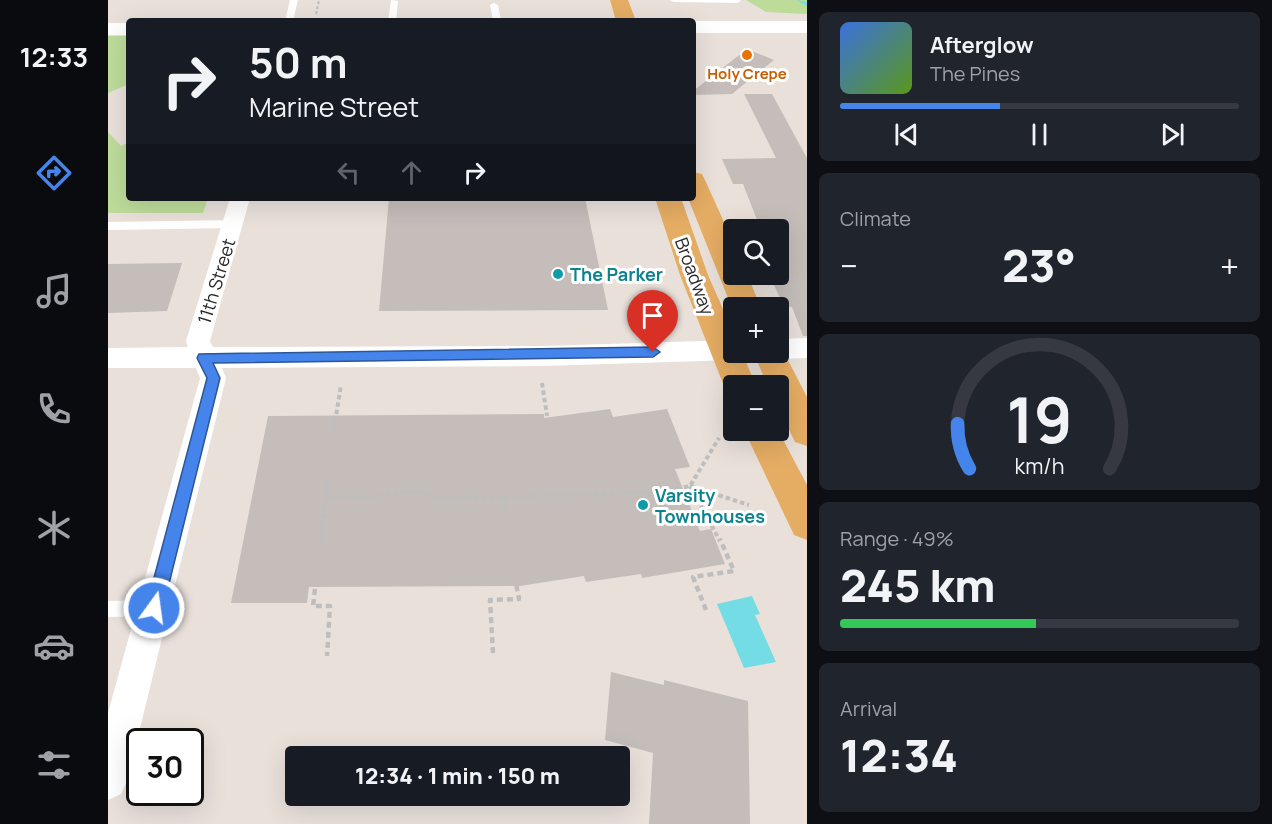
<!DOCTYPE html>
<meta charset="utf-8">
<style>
body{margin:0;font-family:Manrope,sans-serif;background:#20242c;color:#f1f3f6;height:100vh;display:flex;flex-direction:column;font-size:22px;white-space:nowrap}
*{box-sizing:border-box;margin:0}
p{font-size:20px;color:#9ea1a6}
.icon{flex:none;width:33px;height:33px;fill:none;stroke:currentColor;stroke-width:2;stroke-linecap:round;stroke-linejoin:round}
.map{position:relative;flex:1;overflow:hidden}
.sheet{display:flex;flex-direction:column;gap:12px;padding:12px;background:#0d0f14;width:465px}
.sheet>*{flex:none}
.guide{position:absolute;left:18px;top:18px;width:570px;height:183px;border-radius:6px;box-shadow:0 6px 24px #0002;background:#171b24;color:#f1f3f6;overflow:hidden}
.fabs{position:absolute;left:615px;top:219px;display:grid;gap:12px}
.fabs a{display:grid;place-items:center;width:66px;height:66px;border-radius:6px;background:#171b24;box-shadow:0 6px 24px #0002;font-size:30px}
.speed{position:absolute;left:18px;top:728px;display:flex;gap:12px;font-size:30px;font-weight:700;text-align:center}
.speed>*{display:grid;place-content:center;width:78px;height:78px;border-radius:50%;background:#171b24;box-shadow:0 6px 24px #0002;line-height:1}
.speed .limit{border:3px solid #111;border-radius:9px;background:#fff;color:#111}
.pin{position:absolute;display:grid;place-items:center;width:51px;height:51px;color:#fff;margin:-62px -26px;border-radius:50% 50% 50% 0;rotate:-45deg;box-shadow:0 0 6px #0007}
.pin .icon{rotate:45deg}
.me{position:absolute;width:66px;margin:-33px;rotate:14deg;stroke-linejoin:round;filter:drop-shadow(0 0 4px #0008)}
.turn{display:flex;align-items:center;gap:21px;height:126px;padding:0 24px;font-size:27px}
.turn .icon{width:78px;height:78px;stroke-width:2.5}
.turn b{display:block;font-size:42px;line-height:51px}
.lanes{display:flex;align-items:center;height:57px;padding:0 24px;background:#0003;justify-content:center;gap:30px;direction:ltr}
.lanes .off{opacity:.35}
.big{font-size:45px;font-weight:800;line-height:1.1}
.sheet .card{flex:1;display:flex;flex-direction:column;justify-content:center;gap:9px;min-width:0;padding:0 21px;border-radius:9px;background:#20242c}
.sheet .dial{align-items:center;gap:0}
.dial svg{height:156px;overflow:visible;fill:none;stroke:#363941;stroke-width:7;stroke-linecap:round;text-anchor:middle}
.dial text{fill:#f1f3f6;stroke:none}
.song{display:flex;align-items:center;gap:18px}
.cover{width:72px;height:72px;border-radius:9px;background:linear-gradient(135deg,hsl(220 70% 55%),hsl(90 70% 35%))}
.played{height:6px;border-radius:3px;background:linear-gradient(90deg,#4584eb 40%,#363941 40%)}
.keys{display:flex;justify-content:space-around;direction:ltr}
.heat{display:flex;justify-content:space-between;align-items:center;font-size:33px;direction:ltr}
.charge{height:9px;border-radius:4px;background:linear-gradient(90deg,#34c759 49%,#363941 0)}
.trip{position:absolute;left:177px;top:746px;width:345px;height:60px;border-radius:6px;background:#171b24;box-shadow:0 6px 24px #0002;font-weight:800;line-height:60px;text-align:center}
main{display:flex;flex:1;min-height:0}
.dock{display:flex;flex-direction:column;width:108px;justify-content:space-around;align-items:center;background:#090b0e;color:#9ea1a6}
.dock .icon{width:42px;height:42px}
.dock .selected{color:#4584eb}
.dock b{font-size:27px;color:#f1f3f6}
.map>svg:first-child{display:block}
</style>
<main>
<nav class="dock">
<b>12:33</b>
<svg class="icon selected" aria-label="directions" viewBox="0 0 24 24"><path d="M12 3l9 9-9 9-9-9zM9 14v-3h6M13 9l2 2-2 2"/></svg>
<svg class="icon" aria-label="music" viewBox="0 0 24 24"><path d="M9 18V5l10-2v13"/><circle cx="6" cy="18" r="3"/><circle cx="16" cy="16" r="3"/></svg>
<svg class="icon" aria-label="phone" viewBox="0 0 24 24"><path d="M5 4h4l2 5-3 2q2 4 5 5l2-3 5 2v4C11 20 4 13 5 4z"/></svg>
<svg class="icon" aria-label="climate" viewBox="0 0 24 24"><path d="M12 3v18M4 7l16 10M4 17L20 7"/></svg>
<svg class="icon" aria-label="car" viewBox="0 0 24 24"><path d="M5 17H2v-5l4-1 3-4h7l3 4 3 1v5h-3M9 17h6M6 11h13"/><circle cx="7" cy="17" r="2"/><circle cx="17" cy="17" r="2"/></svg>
<svg class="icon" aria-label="filters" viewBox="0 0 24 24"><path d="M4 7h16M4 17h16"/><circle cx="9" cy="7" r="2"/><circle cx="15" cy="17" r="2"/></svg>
</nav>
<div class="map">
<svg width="699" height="824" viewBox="0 0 699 824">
<rect width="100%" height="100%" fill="#e9e0da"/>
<path fill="#bddc9a" d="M638,0H699V14L658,12Z
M0,36H21V84L0,93Z
M0,132L13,146L21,142V198H100L95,213H0Z"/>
<path fill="#74dce4" d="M644,596L652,614L647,615L668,662L636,668L609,604Z"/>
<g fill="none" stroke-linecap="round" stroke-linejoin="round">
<path fill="#74dce4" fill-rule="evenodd" d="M689,0L699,2V6L690,1Z"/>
</g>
<path fill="#c4bdba" d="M639,49L666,60L624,94L585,95V91Z
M636,94H664L699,158V336H695L684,307H676L661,274H671L670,230H653L635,184H625L614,159L668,158Z
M281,198H477L500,310L271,311Z
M74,263L59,311L0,313V264Z
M502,409L505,417L559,409L582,467L567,469L592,531L603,529L617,564L534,578L533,574L478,582L476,576L412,586L201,587L199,603H123L160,416L436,414V418Z
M503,672L556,685V680L640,701L642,824H541L545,753L497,740Z"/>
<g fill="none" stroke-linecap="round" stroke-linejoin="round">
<path stroke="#bebebe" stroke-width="2" stroke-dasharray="3 2" stroke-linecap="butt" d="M208,14L211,0"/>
<path stroke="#bebebe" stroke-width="4" stroke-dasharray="4.5 3" stroke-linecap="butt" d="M434,383L439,416
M226,429L233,385
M582,486L612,541
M582,486L641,505
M218,496L256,498L305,491L334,499L551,492L582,486L611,438
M396,498L399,517
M212,541L221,473"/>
<path stroke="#bebebe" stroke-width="4.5" stroke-dasharray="6 4" stroke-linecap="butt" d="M212,542V539
M207,589L205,606H222L219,656
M598,610L585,577L626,571L612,539
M385,653L382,600L411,599L408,583"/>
<path fill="#fff" fill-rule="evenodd" d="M182,0H190L185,21H177Z
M283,0L290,1L288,21H280Z
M562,0H632L633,1L629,3L566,2Z
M386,3L390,5L393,21H385L382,5Z
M125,220L130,224L125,228L0,230V222Z
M46,600L52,602L54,608L52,614L46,616L0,617V601Z"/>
<path fill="#fff" fill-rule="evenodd" d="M122,198H142L102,341L105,347L435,346L626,340V352H637L635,357L626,360L435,366L114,368L118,378L19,781L13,794L0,800V713L92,378L88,368H0V348L80,347L78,341Z
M699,338V358L670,359L661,356L659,352H670V339Z"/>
<path fill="#fff" fill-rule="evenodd" d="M585,21H699V33H585Z
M0,23H21V35H0Z"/>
<path fill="#e5ad64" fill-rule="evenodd" d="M502,0H520L528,21H508Z
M585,172L594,174L597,180L626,244V274H639L653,308H626V310L624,308L580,198H585Z
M547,198H573L600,275L626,334V352H634L648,386H626V397L621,396L616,386L572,275Z
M671,343L699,397V446L687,442L670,407V386H660L645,352H670Z
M636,430H670L699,485V540L686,535Z"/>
</g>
<path fill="#4584eb" stroke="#2d5699" stroke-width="1.5" d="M545,347L552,352L545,357L105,363L112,378L55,608L52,614L46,617L41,614L38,608L99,378L89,358L91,354Z"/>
<circle fill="#e8710a" stroke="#fff" stroke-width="2" cx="639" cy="55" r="6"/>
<g fill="#0f9aa8" stroke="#fff" stroke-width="2">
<circle cx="450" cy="274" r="6"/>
<circle cx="535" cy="505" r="6"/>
</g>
<g text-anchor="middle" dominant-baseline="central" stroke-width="6" stroke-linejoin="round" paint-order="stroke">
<g font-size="15" font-weight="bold" fill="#c56008" stroke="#fff">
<text x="639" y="73">Holy Crepe</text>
</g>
<g font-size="18" font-weight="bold" fill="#0d838f" stroke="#fff" text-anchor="start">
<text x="462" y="274">The Parker</text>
<text x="547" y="495">Varsity<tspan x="547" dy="21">Townhouses</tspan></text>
</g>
<g font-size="18" fill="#282828" stroke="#fff">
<text transform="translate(587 276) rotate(70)">Broadway</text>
<text transform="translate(108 281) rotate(-73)">11th Street</text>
</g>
</g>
</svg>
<div class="fabs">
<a><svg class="icon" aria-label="search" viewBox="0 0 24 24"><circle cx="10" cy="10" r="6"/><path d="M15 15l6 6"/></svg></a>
<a>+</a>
<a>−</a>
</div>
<div class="speed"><div class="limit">30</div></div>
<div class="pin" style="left:545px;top:352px;background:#d93025"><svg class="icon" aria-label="arrive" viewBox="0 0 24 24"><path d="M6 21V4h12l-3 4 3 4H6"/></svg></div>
<svg class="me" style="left:46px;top:608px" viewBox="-20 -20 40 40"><circle r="17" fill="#4584eb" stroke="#fff" stroke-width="3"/><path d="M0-11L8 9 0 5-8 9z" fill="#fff"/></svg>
<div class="trip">12:34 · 1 min · 150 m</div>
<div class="guide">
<div class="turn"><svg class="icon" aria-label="right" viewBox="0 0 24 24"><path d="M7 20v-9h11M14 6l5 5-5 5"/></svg><div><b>50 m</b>Marine Street</div></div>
<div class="lanes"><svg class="icon off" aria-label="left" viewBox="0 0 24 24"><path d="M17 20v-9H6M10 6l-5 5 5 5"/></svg><svg class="icon off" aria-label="ahead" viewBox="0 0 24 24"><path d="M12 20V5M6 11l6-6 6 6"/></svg><svg class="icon" aria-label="right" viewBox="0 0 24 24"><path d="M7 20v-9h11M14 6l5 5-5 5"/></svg></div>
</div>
</div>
<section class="sheet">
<div class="card">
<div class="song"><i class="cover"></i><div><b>Afterglow</b><p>The Pines</p></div></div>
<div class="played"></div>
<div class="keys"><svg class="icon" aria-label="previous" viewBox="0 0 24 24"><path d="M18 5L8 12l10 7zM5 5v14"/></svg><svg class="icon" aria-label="pause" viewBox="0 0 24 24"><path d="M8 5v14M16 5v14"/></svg><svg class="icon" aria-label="next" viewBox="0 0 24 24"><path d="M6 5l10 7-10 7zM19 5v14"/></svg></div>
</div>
<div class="card"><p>Climate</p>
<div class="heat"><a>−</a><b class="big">23°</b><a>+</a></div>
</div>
<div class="card dial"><svg viewBox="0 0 100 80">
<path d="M14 69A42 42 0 1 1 86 69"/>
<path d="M14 69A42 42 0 0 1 8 46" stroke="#4584eb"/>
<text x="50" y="56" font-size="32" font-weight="700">19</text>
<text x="50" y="72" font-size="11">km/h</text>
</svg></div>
<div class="card"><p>Range · 49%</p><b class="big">245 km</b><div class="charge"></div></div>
<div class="card"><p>Arrival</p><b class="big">12:34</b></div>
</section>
</main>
